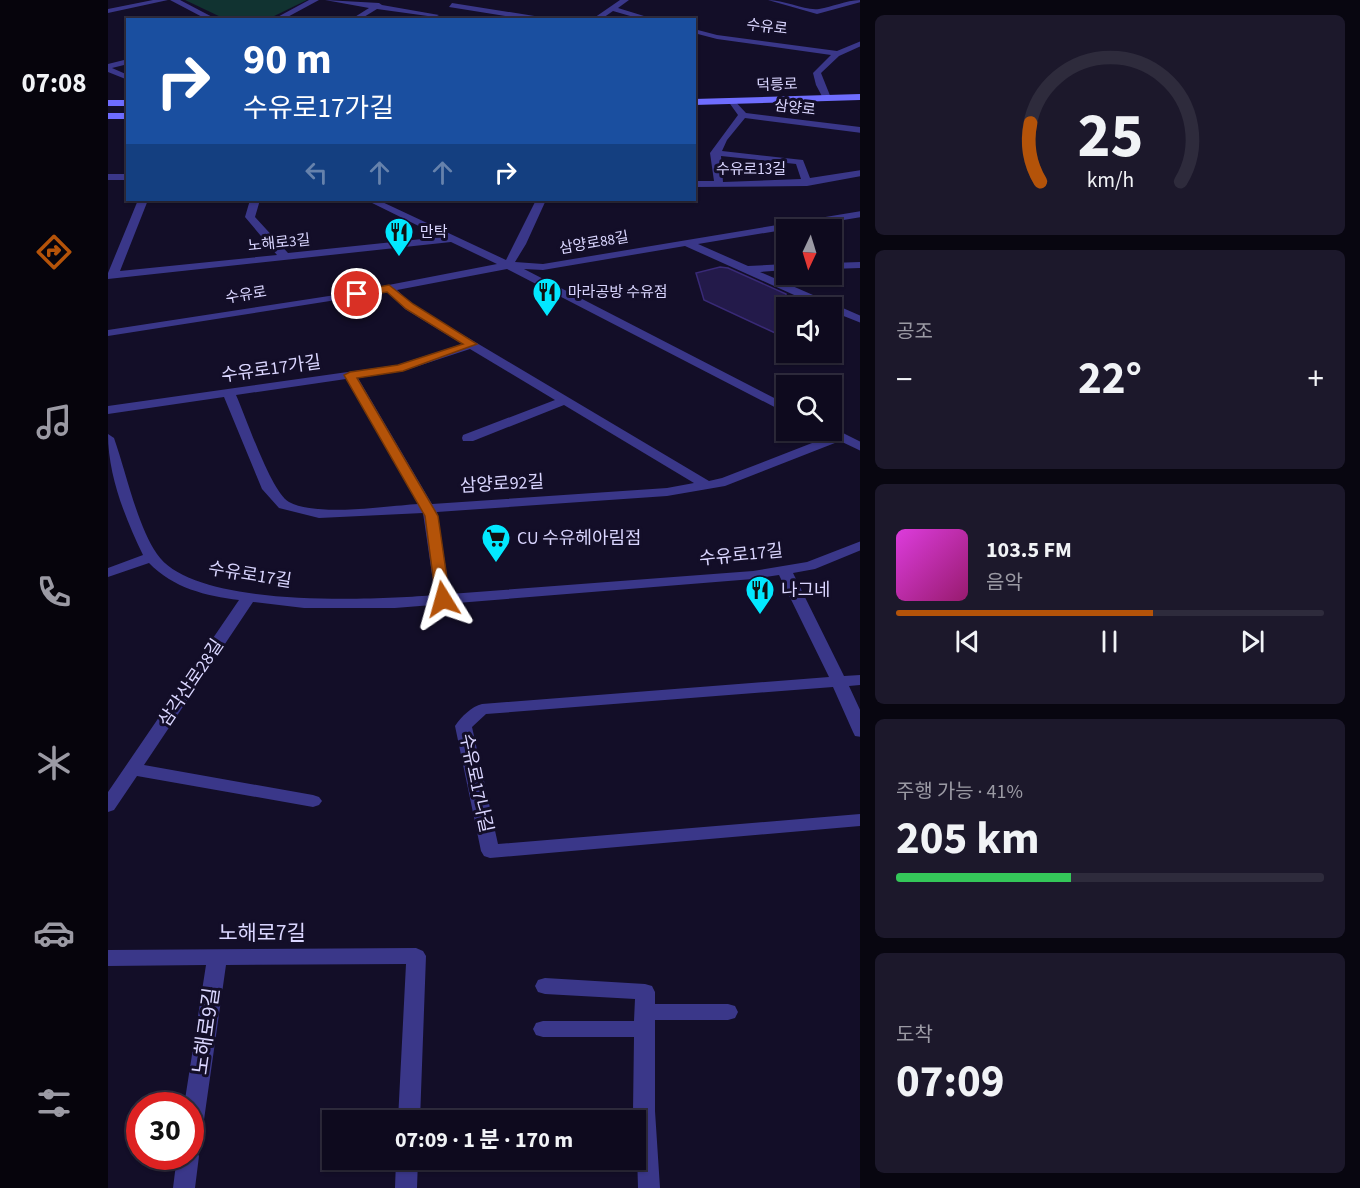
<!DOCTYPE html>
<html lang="ko">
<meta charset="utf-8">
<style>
body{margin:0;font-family:"Source Sans 3","Noto Sans KR",sans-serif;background:#1c182b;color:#f1f3f6;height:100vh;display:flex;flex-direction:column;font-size:22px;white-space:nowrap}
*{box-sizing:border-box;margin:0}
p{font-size:20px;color:#9b9aa4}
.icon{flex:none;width:33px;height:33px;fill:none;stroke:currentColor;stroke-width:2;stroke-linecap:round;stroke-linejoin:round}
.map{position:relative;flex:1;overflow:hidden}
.side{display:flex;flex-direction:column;gap:15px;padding:15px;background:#080610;width:500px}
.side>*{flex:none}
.top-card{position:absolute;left:18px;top:18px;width:570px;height:183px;border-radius:0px;box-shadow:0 2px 4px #0004,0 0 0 2px #2e2b3c;background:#1a4fa0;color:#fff;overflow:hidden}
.needle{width:39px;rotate:184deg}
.buttons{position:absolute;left:668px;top:219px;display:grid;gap:12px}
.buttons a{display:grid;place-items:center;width:66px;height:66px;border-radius:0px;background:#0e0a1e;box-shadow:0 2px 4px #0004,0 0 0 2px #2e2b3c;font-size:30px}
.speed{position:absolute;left:18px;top:1092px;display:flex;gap:12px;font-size:30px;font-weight:700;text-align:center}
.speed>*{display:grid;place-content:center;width:78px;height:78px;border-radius:50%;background:#0e0a1e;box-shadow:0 2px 4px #0004,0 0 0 2px #2e2b3c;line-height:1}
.speed .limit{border:9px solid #d22;background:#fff;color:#111}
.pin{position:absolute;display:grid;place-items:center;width:51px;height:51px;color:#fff;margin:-26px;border:3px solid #fff;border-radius:50%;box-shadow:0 2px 6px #0007}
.me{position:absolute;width:66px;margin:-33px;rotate:352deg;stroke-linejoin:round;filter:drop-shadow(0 0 4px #0008)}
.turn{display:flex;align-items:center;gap:21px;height:126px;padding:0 18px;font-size:27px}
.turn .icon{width:78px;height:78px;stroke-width:2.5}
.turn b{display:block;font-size:42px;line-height:51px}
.lanes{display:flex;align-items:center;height:57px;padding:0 18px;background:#0003;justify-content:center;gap:30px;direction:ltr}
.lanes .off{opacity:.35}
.big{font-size:45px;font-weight:700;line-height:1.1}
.side .tile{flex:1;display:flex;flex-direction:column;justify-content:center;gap:9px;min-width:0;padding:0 21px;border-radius:9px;background:#1c182b}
.side .dial{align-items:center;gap:0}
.dial svg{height:156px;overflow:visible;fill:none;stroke:#2e2b3c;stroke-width:7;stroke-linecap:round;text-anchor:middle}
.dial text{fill:#f1f3f6;stroke:none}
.song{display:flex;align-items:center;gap:18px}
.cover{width:72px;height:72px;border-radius:9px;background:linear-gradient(135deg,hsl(300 70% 55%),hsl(320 70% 35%))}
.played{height:6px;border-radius:3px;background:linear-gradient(90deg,#b45309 60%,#2e2b3c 60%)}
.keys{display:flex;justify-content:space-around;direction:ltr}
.heat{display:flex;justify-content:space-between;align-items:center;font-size:33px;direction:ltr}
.charge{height:9px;border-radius:4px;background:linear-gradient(90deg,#34c759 41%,#2e2b3c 0)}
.trip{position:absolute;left:214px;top:1110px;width:324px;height:60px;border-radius:0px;background:#0e0a1e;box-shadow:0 2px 4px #0004,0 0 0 2px #2e2b3c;font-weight:700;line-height:60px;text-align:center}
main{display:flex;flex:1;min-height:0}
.tab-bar{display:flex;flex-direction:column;width:108px;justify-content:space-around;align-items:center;background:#06040c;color:#9b9aa4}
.tab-bar .icon{width:42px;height:42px}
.tab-bar .on{color:#b45309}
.tab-bar b{font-size:27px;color:#f1f3f6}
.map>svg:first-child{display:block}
</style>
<main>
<nav class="tab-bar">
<b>07:08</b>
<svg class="icon on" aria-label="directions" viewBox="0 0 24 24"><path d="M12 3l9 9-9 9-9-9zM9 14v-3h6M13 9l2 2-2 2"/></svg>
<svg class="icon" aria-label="music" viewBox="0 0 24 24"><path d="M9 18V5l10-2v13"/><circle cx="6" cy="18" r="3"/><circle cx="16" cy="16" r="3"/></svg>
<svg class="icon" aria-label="phone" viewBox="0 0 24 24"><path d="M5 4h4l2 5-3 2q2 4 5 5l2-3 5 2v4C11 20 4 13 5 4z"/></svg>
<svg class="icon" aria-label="climate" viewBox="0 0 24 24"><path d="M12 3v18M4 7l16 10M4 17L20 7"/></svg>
<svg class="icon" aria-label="car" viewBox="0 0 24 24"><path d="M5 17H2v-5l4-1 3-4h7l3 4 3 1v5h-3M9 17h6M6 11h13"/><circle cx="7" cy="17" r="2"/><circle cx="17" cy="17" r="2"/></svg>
<svg class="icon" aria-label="filters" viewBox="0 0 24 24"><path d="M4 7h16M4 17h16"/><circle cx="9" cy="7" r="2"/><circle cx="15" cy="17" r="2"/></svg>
</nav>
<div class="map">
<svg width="753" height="1188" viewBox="0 0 753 1188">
<rect width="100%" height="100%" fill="#130e28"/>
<path fill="#113331" d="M77,0H199L158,20L117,19Z"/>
<path fill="#231a4a" stroke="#392a77" stroke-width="1.5" d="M612,267L620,268L678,294V338L596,300L588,273Z"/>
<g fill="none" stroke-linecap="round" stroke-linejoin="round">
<path fill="#3a3789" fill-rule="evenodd" d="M45,0H60L0,13V9Z
M62,0H72L110,20H100Z
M201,0H211L174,20H164Z
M217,0L271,3L274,5L331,15L327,17L269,9L251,20H242L261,8Z
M512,0H521L510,8L549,20H536L505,11L492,20H483Z
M660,0C677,0 697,11 711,9C725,7 738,0 753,0V2L709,14Z
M344,3L439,18L442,20H422L341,7Z
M586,29L609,35L729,51L753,41V46L731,56L713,73L723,98L719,101L716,100L708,85L705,73L723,55L609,39L586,33Z
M20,59V64L4,68L20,75V80L0,72V64Z
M624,98L638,113L753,127V133L637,118L619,140L614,151L695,160L702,178L753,170V176L699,186L586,187V181H606L602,153L630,115L620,101ZM613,156L688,164L693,179L615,182Z
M0,174H20V180H0Z
M30,200H40L12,271L169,255L137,217L142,200H152L147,217L180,253L333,237L258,200H270L398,260L428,200H438L418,244L407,262L435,264L753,211V217L590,244L640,266L678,264V270L652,272L753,316V323L723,311V308H715L577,246L435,270L416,269L678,404V413L399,269L289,290L305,305L601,481L614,478L722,436L714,430H723V427L753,442V451L732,441L617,486L559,496L329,512L342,594L645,571L699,562L753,541V550L707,569L685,573L736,676L753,675V685L741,686L753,712V737L747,736L745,732L725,687L378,714L364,727L390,844L753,814V826L382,858L376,856L373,851L347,726C353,717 364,706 374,704L721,677L671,575L645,579L287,608H196L145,602L36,765L205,795L211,797L214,801L211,805L205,807L29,776L6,810L0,812V792L131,600C98,596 65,588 41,563L0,577V568L35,555C17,518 0,475 0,434L6,438C18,472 29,525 49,554C86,609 266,600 327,595L315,513L211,518L171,508L154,489L116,397L0,414V406L289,365L354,344L297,309L279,292L0,336V330L234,294L389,264L343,242L0,279V273ZM362,349L447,400L355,435L354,438L355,441H365L456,405L586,483L559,488L324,504L250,378L295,371ZM238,379L310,504C279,506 208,517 181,502C163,492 138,417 128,395Z
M753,262V268L723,269V263Z
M308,948L315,951L318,956L312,1120H290L298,964L118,965L93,1141L87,1149L91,1156L87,1188H65L69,1156H82V1106H76L98,965L0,966V950Z
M437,978L537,984L544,986L547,992V1004H620L627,1006L630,1012L627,1018L620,1020H547V1111L552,1188H530L528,1120H526L525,1111L526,1037H435L428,1035L425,1029L428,1023L435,1021H526L527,999L437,994L430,992L427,986L430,980Z
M288,1160H310L309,1188H287Z"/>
<path fill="#6f6dff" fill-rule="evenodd" d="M753,94V100L586,105V99Z
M0,100H20V106H0Z
M0,113H20V119H0Z"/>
</g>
<path fill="#b45309" stroke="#753606" stroke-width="1.5" d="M281,285L305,304L369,344L295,371L249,378L330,516L342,599L335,603L328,599L317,516L236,375L242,372L290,365L355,344L298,309L279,292L249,297L244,294L249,291Z"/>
<defs>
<g id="restaurant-pin" transform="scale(1.5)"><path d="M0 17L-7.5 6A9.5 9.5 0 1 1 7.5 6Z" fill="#02e8ff" stroke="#130e28"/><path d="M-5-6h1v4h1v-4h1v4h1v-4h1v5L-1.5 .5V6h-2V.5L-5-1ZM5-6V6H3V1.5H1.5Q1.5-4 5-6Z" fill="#111"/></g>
<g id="supermarket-pin" transform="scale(1.5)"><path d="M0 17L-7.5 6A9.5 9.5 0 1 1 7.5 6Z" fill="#02e8ff" stroke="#130e28"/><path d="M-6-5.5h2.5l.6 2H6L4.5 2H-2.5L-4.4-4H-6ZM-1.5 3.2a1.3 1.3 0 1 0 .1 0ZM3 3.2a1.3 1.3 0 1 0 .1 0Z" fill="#111"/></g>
</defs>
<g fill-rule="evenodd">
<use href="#restaurant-pin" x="291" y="232"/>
<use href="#restaurant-pin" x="439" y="292"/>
<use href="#supermarket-pin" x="388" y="538"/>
<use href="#restaurant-pin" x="652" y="590"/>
</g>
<g text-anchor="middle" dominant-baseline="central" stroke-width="6" stroke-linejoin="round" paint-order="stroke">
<g font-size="15" fill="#dad6ff" stroke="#130e28">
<text transform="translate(659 27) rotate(7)">수유로</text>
<text transform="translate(669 85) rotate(-2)">덕릉로</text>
<text transform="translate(687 108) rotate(7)">삼양로</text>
<text x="643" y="169">수유로13길</text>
<text transform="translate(171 243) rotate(-6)">노해로3길</text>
<text transform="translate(486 243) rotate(-10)">삼양로88길</text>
<text transform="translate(138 295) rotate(-9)">수유로</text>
</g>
<g font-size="15" fill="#dad6ff" stroke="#130e28" text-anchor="start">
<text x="312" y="232">만탁</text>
<text x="460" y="292">마라공방 수유점</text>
</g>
<g font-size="18" fill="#dad6ff" stroke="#130e28">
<text transform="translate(163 369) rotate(-8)">수유로17가길</text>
<text transform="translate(394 484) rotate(-3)">삼양로92길</text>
<text transform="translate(633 555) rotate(-6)">수유로17길</text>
<text transform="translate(142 575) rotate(9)">수유로17길</text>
<text transform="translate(83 683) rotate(-56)">삼각산로28길</text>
<text transform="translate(368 783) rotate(78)">수유로17나길</text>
</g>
<g font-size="18" fill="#dad6ff" stroke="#130e28" text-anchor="start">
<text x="409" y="538">CU 수유헤아림점</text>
<text x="673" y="590">나그네</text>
</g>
<g font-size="21" fill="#dad6ff" stroke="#130e28">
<text x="154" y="933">노해로7길</text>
<text transform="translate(98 1031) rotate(-82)">노해로9길</text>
</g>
</g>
</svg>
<div class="buttons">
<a><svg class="needle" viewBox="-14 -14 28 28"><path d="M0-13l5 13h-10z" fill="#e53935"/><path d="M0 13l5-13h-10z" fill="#9b9aa4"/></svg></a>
<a><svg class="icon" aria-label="sound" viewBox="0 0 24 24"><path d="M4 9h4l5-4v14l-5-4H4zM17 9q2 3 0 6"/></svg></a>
<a><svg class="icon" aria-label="search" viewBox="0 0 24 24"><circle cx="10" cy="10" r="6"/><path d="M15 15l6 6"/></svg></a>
</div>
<div class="speed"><div class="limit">30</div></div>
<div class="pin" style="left:249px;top:294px;background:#d93025"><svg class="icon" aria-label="arrive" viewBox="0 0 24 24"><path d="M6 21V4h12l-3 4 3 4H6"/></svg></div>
<svg class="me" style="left:335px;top:599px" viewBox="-20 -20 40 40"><path d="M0-17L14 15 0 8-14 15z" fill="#b45309" stroke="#fff" stroke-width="4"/></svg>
<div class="trip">07:09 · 1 분 · 170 m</div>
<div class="top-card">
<div class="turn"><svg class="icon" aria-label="right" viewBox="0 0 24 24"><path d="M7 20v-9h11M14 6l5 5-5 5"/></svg><div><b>90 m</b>수유로17가길</div></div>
<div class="lanes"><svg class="icon off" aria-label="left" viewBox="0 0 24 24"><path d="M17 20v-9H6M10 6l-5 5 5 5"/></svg><svg class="icon off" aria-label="ahead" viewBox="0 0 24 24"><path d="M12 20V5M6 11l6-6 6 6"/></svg><svg class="icon off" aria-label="ahead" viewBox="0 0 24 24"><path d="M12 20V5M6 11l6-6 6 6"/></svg><svg class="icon" aria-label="right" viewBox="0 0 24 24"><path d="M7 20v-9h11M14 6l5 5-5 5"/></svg></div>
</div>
</div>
<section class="side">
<div class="tile dial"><svg viewBox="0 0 100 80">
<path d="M14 69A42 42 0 1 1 86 69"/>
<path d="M14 69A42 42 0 0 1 9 39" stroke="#b45309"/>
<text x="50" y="56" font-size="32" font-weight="700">25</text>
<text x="50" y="72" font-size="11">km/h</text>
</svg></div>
<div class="tile"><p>공조</p>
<div class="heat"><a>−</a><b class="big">22°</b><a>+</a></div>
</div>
<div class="tile">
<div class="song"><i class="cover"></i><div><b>103.5 FM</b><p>음악</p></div></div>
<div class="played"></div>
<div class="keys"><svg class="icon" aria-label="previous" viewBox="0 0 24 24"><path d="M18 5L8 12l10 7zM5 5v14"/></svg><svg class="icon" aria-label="pause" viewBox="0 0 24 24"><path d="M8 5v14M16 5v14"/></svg><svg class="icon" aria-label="next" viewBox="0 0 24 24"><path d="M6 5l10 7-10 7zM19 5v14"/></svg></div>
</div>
<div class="tile"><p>주행 가능 · 41%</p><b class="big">205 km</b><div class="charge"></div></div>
<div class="tile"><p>도착</p><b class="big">07:09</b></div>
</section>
</main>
